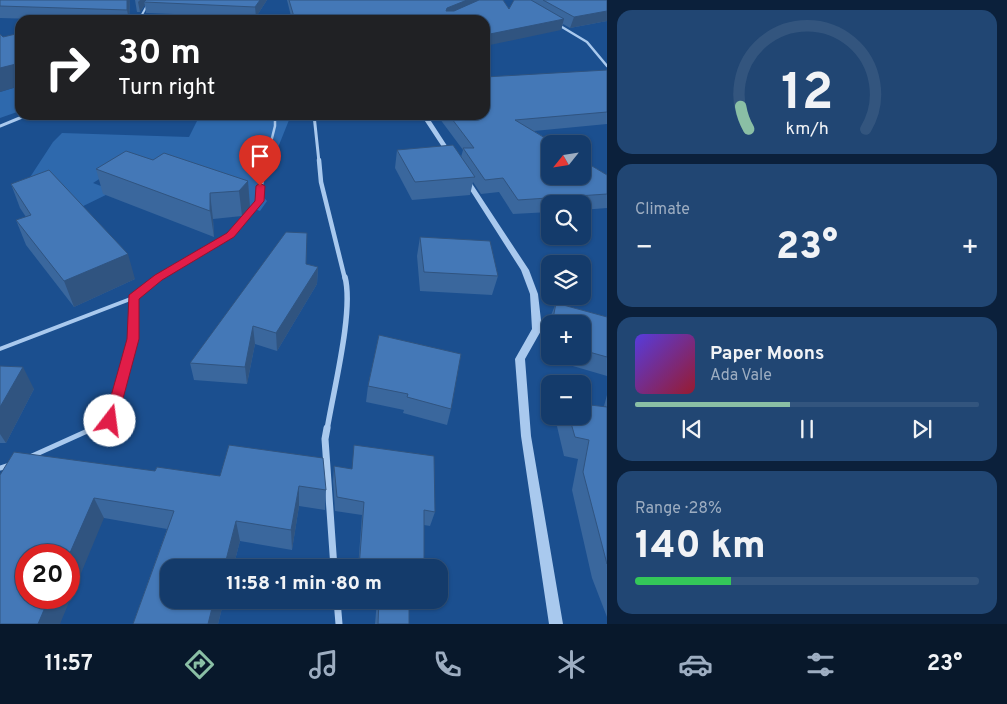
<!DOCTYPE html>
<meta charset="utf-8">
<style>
body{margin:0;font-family:Overpass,sans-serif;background:#214673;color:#f1f3f6;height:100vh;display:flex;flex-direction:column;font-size:19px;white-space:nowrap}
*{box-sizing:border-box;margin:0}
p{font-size:16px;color:#9dadc1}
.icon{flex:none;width:28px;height:28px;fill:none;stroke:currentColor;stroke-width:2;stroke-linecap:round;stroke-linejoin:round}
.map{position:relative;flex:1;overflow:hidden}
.details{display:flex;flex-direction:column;gap:10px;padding:10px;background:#0b203b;width:400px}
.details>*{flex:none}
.guide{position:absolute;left:15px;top:15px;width:475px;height:105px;border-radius:15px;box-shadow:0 1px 4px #0004,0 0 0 1px #33557e;background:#202124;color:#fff;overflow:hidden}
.needle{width:32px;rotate:240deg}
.tools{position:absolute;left:541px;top:135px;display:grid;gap:10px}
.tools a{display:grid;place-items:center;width:50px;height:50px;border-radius:10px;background:#143b6b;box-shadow:0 1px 4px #0004,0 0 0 1px #33557e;font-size:25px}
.speed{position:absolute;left:15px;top:544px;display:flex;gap:10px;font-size:25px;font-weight:700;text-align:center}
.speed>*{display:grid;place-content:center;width:65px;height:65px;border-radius:50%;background:#143b6b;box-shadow:0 1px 4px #0004,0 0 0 1px #33557e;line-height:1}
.speed .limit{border:8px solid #d22;background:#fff;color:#111}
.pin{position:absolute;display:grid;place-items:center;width:42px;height:42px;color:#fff;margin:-51px -21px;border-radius:50% 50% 50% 0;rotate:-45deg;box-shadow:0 0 5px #0007}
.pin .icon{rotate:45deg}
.me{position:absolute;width:55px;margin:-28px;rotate:15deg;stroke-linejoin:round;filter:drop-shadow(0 0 4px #0008)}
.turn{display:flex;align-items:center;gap:18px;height:105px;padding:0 20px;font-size:22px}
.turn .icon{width:65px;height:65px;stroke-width:2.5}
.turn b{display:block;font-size:35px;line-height:42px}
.big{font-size:38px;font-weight:800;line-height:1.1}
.details .tile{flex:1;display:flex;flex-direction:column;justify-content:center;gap:8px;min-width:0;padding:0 18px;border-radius:15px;background:#214673}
.details .dial{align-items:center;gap:0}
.dial svg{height:130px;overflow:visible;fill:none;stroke:#33557e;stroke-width:7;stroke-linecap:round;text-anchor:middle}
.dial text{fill:#f1f3f6;stroke:none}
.song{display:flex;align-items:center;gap:15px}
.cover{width:60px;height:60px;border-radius:8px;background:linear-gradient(135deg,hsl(250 70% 55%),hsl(350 70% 35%))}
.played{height:5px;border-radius:2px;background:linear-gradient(90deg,#8abfa5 45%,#33557e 45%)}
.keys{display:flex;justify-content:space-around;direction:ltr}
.heat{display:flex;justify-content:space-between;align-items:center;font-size:28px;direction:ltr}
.charge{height:8px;border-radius:4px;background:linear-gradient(90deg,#34c759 28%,#33557e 0)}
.trip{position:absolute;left:160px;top:559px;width:288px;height:50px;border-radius:15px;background:#143b6b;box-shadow:0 1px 4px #0004,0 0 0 1px #33557e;font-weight:800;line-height:50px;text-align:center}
.tab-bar{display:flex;height:80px;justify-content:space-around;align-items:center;background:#08182b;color:#9dadc1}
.tab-bar .icon{width:35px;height:35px}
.tab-bar .selected{color:#8abfa5}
.tab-bar b{font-size:22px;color:#f1f3f6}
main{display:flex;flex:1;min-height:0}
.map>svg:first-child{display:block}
</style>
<main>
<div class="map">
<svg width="607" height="624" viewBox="0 0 607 624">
<rect width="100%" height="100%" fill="#1b4f8f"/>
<path fill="#2e69ad" d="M20,86V111L0,118V92Z
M200,115H291L267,175L259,176V192L267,201L260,211L170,179L115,169L93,183L114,191L71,212L21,191L53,142L62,133L189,137Z"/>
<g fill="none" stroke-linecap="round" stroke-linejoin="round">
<path stroke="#a9c9ee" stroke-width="2" d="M139,20L150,0"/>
<path stroke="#a9c9ee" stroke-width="2.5" d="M266,162L275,126V115"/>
<path stroke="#a9c9ee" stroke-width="3" d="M158,279L230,235L259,201L266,160"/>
<path stroke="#a9c9ee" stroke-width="4" d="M0,349L133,298L160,277
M92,430L111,421L133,339V298"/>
<path stroke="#a9c9ee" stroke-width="5" d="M32,456L94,428
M0,468L10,465"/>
<path stroke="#a9c9ee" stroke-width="2.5" d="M557,24L587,42L607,66"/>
<path stroke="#a9c9ee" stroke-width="3" d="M314,115L319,162
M0,126L27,115"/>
<path stroke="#a9c9ee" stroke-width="4.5" d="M319,160L321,182L345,279"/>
<path stroke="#a9c9ee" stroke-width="5.5" d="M327,430C333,392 354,311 345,277"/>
<path stroke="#a9c9ee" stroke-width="7" d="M327,428L325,439L334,568
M337,600L339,624"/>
<path fill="#a9c9ee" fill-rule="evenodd" d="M421,115H427L453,155L452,156H448Z
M466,177L469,179L529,270L538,294L542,329L525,359L531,436L563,624H549L521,436L515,359L532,329L530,294L521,270L463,179Z"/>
</g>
<path fill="#3a679d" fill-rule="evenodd" d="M0,0H130L129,20H70L0,18Z
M135,0H267L256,17L146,13L145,5L140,12H137Z
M287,0H503L509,9L514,0H607V21L570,28L563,24L561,30L485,20H292Z
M607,70V124L534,131L607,175V208L582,210V204H550V212L513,214L499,192L481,194L473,182L470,195L412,200L395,168L397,150L461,157L463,150L437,115H485Z
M153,160L248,181L250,207L242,216L213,219L214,237L103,194L96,169Z
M11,184L135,279L74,307L26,245L16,220L26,217L20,208Z
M420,237L498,276L492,295L420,291L417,256Z
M307,264L318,267L317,284L277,351L255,344L247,384L194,380L190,363Z
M556,303L607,317V376L542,357L549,320ZM550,324H582V356H550Z
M379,335L451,409L447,425L403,413L404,410L366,402L368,386Z
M0,366L34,389L6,443H0Z
M607,395V617L592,578L572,490L578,459L564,456L556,422L559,416H582L604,406Z
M229,445L326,490L325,510L299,506L292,550L240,541L233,568H169V600H224L218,624H133L167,529L104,518L0,475L155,471L220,476Z
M334,466L435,512L430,526L424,525V568H358L362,515L335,511L333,481Z
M377,600H409V624H375Z"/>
<path fill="#305480" d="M127,0H130L129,20L127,10Z
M140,0H149L144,2L145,5L140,12L138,2Z
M260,0H267L256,17L255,7Z
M467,0H489L445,18L447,8Z
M607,11V21L570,28L574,17Z
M564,19L561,30L485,46V35Z
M20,63V86L0,92V68Z
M248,181L250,207L242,216L239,191Z
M210,193L213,219L214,237L210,211Z
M128,254L135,279L74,307L64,281Z
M318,267L317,284L277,351L276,333Z
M253,326L255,344L247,384L245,367Z
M23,367L34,389L6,443L0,434V407Z
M299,486V506L292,550L291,530Z
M94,498L104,518L60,624H38L49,598H69V555Z
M236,521L240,541L233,568H224Z
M214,600H224L218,624H208Z"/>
<path fill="#4478b7" stroke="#305480" d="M0,0H127V10L0,6Z
M146,0H260L255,7L144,2Z
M289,0H467L447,8L446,11H454L479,0H503L509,9L514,0H531L564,19L485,35V20H295Z
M543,0H607V11L574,17Z
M20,33V63L0,68V34L3,37Z
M607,70V112L515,120L555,144H550V176H582V160L607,175V194L518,200L503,178L485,180L463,148H474L449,115H485V77Z
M453,145L475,177L415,182L397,150Z
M126,151L153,160L164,153L248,181L239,191L210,193V211L96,169Z
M49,170L128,254L64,281L16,220L31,215L11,184Z
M286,232L307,233L306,264L318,267L276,333L253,326L245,367L190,363Z
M420,237L490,241L498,276L424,272Z
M556,303L607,317V357L582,350V324H552Z
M379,335L461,354L451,409L407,397L408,394L368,386Z
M0,366L23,367L0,407Z
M582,404L607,407V564L583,472L589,440L575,437L569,416H582Z
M229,445L323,458L326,490L299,486L291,530L236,521L224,568H169V600H214L208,624H133L174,511L94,498L69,555H26V598H49L38,624H0V475L14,452L155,471L157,467L220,476Z
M354,445L434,456L435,512L424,510V568H359L364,502L337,497L334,466L352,469Z
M379,600H409V624H378Z"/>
<path fill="#e11d48" stroke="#92132f" d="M260,183L265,186L264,201L234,237L162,280L139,299V339L117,421L115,425H106L104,421L127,339L129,295L155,275L227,233L255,201L256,186Z"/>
</svg>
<div class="tools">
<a><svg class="needle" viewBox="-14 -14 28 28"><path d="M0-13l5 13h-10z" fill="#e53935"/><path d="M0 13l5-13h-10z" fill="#9dadc1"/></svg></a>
<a><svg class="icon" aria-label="search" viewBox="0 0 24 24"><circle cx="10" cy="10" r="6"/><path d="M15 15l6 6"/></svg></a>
<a><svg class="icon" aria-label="layers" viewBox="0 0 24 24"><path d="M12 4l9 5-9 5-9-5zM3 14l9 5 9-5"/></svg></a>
<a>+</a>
<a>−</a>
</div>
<div class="speed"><div class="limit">20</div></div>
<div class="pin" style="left:260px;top:186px;background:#d93025"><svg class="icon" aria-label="arrive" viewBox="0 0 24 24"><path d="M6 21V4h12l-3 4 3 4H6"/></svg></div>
<svg class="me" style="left:110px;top:421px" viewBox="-20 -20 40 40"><circle r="19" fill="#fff"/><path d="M0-13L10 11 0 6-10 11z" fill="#e11d48"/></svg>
<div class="trip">11:58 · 1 min · 80 m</div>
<div class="guide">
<div class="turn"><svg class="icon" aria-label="right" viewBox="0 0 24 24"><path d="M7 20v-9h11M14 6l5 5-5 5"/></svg><div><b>30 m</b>Turn right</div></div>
</div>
</div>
<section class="details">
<div class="tile dial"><svg viewBox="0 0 100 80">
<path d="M14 69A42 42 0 1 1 86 69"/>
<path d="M14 69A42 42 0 0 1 9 55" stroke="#8abfa5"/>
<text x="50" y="56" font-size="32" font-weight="700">12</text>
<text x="50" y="72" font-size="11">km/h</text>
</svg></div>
<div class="tile"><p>Climate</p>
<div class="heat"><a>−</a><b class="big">23°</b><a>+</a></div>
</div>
<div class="tile">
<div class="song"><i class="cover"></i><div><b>Paper Moons</b><p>Ada Vale</p></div></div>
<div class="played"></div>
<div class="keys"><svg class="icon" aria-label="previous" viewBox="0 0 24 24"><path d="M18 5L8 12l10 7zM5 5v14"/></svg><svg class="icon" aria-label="pause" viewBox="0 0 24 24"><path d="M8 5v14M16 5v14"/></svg><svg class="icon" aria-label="next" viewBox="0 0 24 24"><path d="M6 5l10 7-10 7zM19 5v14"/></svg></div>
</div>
<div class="tile"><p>Range · 28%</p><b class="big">140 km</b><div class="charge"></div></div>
</section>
</main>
<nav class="tab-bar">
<b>11:57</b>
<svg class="icon selected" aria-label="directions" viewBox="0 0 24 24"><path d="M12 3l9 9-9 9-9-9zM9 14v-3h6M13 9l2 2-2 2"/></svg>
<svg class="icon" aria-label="music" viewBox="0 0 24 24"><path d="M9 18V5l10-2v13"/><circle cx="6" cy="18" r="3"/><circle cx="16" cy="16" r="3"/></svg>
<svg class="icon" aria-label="phone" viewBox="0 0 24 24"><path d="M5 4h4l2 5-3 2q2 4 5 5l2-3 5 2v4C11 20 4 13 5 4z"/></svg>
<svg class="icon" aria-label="climate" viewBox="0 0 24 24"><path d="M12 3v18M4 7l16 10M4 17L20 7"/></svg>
<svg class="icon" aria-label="car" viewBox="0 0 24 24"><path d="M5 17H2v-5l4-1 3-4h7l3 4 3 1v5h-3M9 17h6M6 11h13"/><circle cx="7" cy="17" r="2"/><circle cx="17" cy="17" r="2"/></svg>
<svg class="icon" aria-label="filters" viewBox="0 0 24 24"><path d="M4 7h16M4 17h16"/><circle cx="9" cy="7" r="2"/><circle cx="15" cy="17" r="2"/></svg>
<b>23°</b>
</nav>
